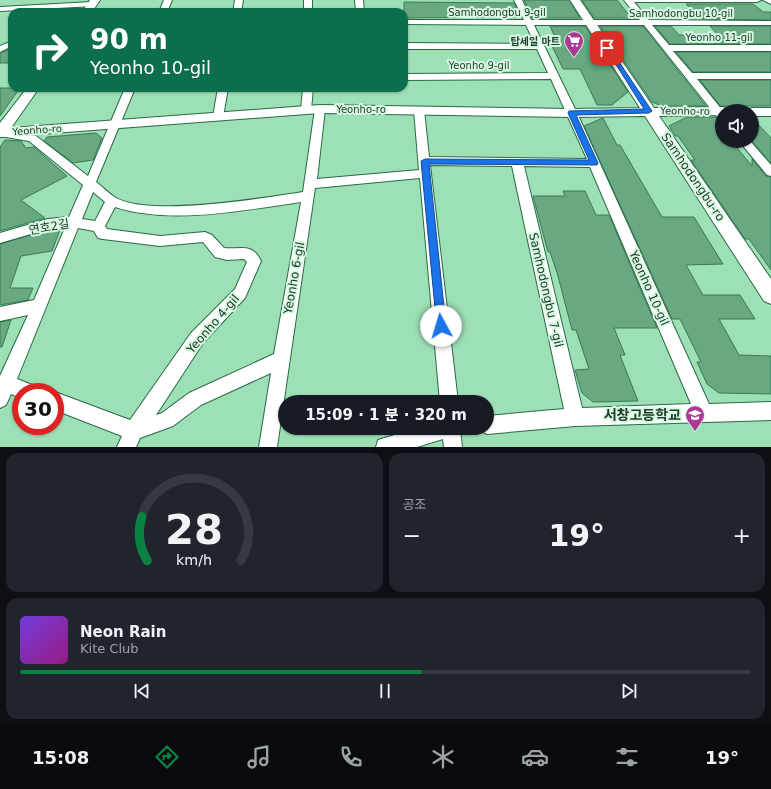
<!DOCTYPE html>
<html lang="ko">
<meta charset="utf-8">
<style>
body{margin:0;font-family:"DejaVu Sans","Noto Sans KR",sans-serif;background:#20242c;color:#f1f3f6;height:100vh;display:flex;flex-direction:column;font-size:15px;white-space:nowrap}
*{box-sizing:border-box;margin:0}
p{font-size:13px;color:#9ea1a6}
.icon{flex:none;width:22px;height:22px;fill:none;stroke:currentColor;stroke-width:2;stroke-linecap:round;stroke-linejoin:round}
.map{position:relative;height:447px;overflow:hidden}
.drawer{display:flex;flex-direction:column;gap:6px;padding:6px;background:#0d0f14;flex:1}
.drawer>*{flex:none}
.banner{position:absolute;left:8px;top:8px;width:400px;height:84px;border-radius:12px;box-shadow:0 1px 3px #0004;background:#0b6e4f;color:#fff;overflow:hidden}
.tools{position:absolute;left:715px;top:104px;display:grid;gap:8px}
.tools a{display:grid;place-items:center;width:44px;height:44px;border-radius:50%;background:#171b24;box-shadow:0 1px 3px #0004;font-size:20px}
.speed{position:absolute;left:12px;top:383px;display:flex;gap:8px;font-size:20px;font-weight:700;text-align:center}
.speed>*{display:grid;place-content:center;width:52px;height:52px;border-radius:50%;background:#171b24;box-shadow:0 1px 3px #0004;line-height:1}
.speed .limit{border:6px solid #d22;background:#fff;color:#111}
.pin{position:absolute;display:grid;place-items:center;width:34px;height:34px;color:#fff;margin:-17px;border-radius:8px;box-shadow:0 2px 6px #0006}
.me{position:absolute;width:44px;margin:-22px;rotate:354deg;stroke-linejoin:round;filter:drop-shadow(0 0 3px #0008)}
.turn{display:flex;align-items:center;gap:14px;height:84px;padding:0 16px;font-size:18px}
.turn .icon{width:52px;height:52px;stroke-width:2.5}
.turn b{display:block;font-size:28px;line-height:34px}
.big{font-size:30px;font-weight:800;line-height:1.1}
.drawer .tile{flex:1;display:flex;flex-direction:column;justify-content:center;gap:6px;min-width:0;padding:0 14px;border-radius:12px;background:#20242c}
.drawer .dial{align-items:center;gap:0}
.dial svg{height:104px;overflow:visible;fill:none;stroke:#363941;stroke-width:7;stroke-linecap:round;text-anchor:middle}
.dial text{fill:#f1f3f6;stroke:none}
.song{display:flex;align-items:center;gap:12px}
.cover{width:48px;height:48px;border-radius:6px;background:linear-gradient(135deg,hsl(260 70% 55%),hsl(310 70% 35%))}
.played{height:4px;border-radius:2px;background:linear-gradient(90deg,#0b8043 55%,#363941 55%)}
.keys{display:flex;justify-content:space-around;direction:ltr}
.heat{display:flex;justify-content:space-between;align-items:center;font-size:22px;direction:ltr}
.drawer .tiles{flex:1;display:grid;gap:6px;grid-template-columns:1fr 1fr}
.tile:last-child{grid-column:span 2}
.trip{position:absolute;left:278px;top:395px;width:216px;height:40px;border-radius:20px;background:#171b24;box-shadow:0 1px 3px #0004;font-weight:800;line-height:40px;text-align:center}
.menu{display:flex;height:64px;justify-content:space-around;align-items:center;background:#090b0e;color:#9ea1a6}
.menu .icon{width:28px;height:28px}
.menu .on{color:#0b8043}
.menu b{font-size:18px;color:#f1f3f6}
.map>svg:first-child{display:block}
</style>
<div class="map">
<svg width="771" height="447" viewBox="0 0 771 447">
<rect width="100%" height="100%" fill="#9de0b5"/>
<path fill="#68a981" stroke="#397a54" d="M524,0H569L580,18H532Z
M582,0H617L629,15H634L637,18H594Z
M404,2L514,3L521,17L404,18Z
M686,4H753L763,12H771V20L702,19Z
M550,26H585L628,92L612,105H597L580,69H563L552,46H559Z
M600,26H643L706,106H662L652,102Z
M655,26H671L679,35L719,36L710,26H771V44H670Z
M10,49H12V63H0V53Z
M676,52H771V72H693Z
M700,80H771V106H720Z
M0,88H20L0,116Z
M687,117H715L722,120V143H733L752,166V159L766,176L771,177V270L749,239H745L691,160H695L678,136H675L669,126Z
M603,118L617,145H620L662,217H694L705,235L723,264L686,265L703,295H740L755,319H719L739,355L771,356V394L719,393L707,384L697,362H701L680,319H672L584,126Z
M752,118L771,138V163L752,141Z
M96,133L102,138L93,160L73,163L44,141L47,137Z
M5,140L21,141L26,148L34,147L67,176L21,200L45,218L0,231V147Z
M563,191H585L596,215H609L657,328H614L625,355H620L638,401L593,402L582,393L575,370L589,369L576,330H572L558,276L550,252H548L533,196H565Z
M48,230H60L52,251L21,256L10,288H33L28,300L0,305V244Z
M11,320L2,347H0V322Z"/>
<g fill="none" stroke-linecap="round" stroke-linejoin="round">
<g stroke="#286a45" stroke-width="2">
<path id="minor" d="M164,0H172L167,12H159Z
M235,0H243L241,12H233Z
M304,0H312V12H304Z
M355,0H363L364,12H356Z
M514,0H522L531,20H640L624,0H761L757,2H634L649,20L771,21V25H652L669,45H771V51H673L692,73H771V79H697L723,111L722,119L718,118L644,25H534L577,113L709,404L771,402V420L575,426L487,434L481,431L479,428H487V416L564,409L512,166L430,165L458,402H440L420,178L315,188L277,447H259L271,373L201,405L173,426L140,438L136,447H117L122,436L55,410V392L130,420L191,333L235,289L247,262L244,259L227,260L215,257L203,242L160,246L103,239L98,238L94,231L78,228L17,379L35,386L38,392H21V398L11,394L6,405L0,408V376L28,315L0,321V307L34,300L65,228L48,229L0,243V233L48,219L69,217L83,185L29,141L0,136V130L36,136L88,176L125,88H135L96,182C103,187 109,194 116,198C151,217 262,198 303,192L315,109L320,106L325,109L317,179L419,170L414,110L419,107L424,110L429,157L587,159L551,79L404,80V74L548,73L537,49H404V43L535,44L526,25L404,24V20H524ZM524,166L590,167L691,404L582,408ZM93,192L105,202L95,221L82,219ZM301,202L274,354L189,393L162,413L156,415L203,343L245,298L261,261C252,242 240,250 224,248L212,235L205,232L160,236L107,229L105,226L115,207C171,225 244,210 301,202Z
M763,0H771V4Z
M92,2H95V6L0,11V7Z
M12,41V46L0,52V46Z
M218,88H228L223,117L218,120L213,117Z
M303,88H313L311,110L306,113L301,110Z
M739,141H750L771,165V176L767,175Z
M418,428H460L462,447H444L443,439L417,447H376L378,440Z"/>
</g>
<g stroke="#286a45" stroke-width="2">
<path id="tertiary" d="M90,0H100L92,12H82Z
M570,0H580L654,108L722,107L727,108L729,111H722V115L659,116L771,279V304L764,301L645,116L572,117L320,113L0,137V123L27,88H39L11,128L320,105L572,109L640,108Z
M752,108H771V116H752V111H746Z"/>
</g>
<use href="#minor" fill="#fff" fill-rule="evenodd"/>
<use href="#tertiary" fill="#fff" fill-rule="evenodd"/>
</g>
<path fill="#1a73e8" stroke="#114b97" d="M605,47H609L652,111L649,113L576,115L598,163L597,165L429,164L446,326L445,329L441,331L437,329L421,161L425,159L589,160L568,113L569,111L644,109Z"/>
<defs>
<g id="supermarket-pin" transform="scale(1)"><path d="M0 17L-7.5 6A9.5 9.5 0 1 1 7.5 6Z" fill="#ab3a96" stroke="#d7f8e2"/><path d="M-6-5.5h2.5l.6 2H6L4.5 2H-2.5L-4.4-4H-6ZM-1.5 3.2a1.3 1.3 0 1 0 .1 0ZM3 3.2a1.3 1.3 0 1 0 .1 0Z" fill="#fff"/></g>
<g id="school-pin" transform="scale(1)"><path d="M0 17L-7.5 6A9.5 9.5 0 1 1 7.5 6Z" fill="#ab3a96" stroke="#d7f8e2"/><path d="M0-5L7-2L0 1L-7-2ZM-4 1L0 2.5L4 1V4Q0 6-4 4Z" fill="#fff"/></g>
</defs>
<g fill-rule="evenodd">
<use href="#supermarket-pin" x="574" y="41"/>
<use href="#school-pin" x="695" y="415"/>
</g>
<g text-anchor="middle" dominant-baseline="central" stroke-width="4" stroke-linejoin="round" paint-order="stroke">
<g font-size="10" fill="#213d2c" stroke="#d7f8e2">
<text x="497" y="12">Samhodongbu 9-gil</text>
<text x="681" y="13">Samhodongbu 10-gil</text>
<text x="719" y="37">Yeonho 11-gil</text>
<text x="479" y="65">Yeonho 9-gil</text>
<text x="361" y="109">Yeonho-ro</text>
<text transform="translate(685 111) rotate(1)">Yeonho-ro</text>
<text transform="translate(37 130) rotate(-4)">Yeonho-ro</text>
</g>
<g font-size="10" font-weight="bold" fill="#213d2c" stroke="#d7f8e2" text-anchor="end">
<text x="560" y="41">탑세일 마트</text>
</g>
<g font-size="12" fill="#213d2c" stroke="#d7f8e2">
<text transform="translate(693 177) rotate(56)">Samhodongbu-ro</text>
<text transform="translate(49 227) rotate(-10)">연호2길</text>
<text transform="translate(294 278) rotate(-80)">Yeonho 6-gil</text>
<text transform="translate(649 288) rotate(66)">Yeonho 10-gil</text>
<text transform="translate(546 290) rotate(77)">Samhodongbu 7-gil</text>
<text transform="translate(213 324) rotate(-49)">Yeonho 4-gil</text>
</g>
<g font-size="14" font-weight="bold" fill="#213d2c" stroke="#d7f8e2" text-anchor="end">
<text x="681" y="415">서창고등학교</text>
</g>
</g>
</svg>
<div class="tools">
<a><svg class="icon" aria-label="sound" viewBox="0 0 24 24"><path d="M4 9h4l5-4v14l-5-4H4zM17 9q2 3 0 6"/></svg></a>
</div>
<div class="speed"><div class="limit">30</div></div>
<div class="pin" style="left:607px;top:48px;background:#d93025"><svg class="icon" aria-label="arrive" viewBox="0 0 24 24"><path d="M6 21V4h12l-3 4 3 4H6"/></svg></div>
<svg class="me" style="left:441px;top:326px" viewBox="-20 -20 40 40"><circle r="19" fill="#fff"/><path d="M0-13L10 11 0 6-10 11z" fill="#1a73e8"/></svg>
<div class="trip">15:09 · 1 분 · 320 m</div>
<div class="banner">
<div class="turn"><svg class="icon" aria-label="right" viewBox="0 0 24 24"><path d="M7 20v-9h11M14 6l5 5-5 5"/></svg><div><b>90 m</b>Yeonho 10-gil</div></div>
</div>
</div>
<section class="drawer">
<div class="tiles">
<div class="tile dial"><svg viewBox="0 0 100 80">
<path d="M14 69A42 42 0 1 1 86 69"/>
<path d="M14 69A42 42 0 0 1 10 35" stroke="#0b8043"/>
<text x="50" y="56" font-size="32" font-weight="700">28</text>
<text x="50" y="72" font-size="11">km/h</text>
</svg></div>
<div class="tile"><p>공조</p>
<div class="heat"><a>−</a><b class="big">19°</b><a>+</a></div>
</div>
<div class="tile">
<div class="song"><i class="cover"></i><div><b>Neon Rain</b><p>Kite Club</p></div></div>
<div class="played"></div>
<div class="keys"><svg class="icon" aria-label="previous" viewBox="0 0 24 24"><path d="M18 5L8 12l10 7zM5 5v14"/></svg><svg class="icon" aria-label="pause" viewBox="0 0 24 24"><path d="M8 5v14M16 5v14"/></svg><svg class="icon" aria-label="next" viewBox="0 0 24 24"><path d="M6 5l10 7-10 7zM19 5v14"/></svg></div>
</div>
</div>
</section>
<nav class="menu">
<b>15:08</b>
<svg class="icon on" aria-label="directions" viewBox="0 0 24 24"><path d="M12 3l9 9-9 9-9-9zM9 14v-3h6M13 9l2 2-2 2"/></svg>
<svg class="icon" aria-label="music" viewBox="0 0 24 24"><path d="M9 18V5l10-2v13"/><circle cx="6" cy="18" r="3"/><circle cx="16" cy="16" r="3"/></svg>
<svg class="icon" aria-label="phone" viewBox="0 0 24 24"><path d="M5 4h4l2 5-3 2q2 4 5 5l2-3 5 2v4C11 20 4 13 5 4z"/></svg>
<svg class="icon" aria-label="climate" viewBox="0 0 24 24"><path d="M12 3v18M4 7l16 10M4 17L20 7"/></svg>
<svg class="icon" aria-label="car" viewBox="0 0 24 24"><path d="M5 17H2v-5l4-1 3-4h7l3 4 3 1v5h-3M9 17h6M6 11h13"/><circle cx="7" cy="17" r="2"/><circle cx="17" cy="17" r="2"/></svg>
<svg class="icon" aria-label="filters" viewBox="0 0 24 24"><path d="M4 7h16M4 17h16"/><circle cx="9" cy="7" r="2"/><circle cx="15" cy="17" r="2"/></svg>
<b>19°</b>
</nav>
